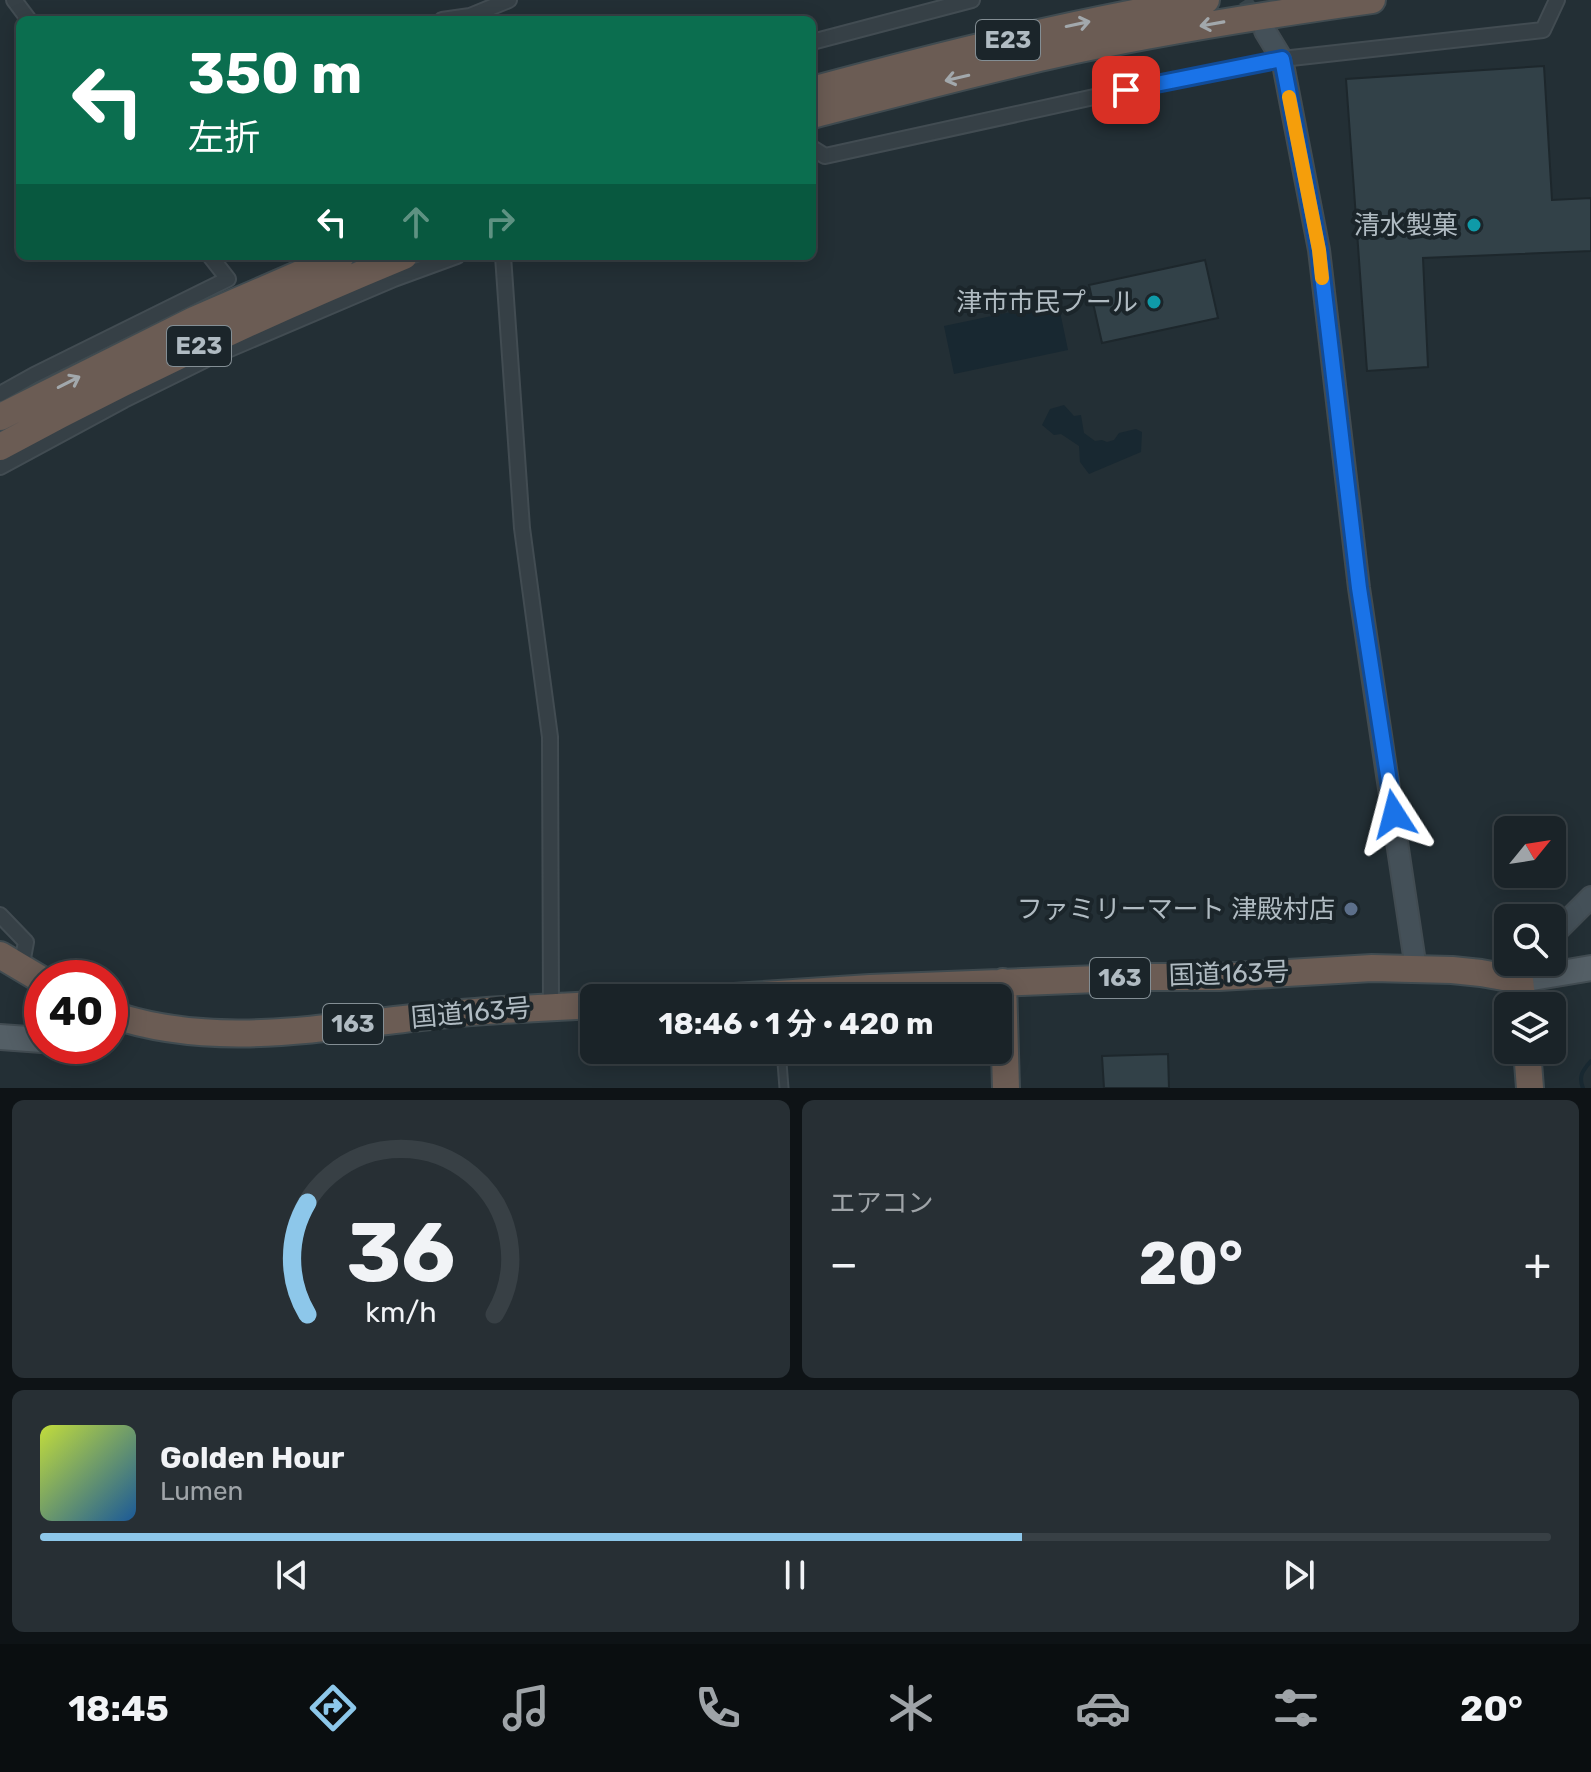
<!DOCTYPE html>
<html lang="ja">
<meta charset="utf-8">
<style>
body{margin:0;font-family:Rubik,"Noto Sans JP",sans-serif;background:#272f34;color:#f1f3f6;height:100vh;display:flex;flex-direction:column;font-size:30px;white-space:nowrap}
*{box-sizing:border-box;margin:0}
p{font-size:26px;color:#9fa4a8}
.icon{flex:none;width:44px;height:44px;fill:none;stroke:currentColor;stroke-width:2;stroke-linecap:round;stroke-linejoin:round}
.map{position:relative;height:1088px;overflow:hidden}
.side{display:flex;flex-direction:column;gap:12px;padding:12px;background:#0e1316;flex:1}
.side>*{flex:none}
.hud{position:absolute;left:16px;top:16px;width:800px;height:244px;border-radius:12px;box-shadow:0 4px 20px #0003,0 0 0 2px #384045;background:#0b6e4f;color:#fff;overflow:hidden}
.needle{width:52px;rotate:60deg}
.buttons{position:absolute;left:1494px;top:816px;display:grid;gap:16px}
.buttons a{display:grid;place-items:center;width:72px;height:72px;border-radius:12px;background:#1a2328;box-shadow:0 4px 20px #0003,0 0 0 2px #384045;font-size:40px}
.speed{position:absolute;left:24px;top:960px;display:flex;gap:16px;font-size:40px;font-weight:700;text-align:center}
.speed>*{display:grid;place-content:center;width:104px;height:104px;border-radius:50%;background:#1a2328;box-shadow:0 4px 20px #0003,0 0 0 2px #384045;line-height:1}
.speed .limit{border:12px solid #d22;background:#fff;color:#111}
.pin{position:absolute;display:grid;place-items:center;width:68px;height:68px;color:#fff;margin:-34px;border-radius:16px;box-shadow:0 4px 12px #0006}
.me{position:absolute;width:88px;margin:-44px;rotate:351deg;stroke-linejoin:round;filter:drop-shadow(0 0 6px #0008)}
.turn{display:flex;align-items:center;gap:28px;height:168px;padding:0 40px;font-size:36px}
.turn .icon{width:104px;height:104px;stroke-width:2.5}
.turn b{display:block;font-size:56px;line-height:68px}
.lanes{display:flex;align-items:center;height:76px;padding:0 40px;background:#0003;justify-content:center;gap:40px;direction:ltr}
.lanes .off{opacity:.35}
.big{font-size:60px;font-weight:700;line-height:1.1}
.side .tile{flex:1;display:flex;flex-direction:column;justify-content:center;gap:12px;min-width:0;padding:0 28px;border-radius:12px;background:#272f34}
.side .dial{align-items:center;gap:0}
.dial svg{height:208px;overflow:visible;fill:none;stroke:#384045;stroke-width:7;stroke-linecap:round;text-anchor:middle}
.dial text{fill:#f1f3f6;stroke:none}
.song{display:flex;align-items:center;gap:24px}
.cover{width:96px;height:96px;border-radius:12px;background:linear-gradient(135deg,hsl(70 70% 55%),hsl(210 70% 35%))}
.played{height:8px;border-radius:4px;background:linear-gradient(90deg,#8dc7ea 65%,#384045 65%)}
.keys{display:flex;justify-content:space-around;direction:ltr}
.heat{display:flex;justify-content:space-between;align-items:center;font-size:44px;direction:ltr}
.side .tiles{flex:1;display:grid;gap:12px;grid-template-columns:1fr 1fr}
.tile:last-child{grid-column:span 2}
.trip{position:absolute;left:580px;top:984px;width:432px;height:80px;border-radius:12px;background:#1a2328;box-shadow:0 4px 20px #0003,0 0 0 2px #384045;font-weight:700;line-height:80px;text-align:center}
.tab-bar{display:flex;height:128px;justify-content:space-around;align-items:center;background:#0a0e10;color:#9fa4a8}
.tab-bar .icon{width:56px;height:56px}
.tab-bar .active{color:#8dc7ea}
.tab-bar b{font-size:36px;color:#f1f3f6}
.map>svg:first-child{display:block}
</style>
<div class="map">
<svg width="1591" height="1088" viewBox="0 0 1591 1088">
<rect width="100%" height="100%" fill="#232f35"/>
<path fill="#182831" d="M1058,302L1068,350L954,374L944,326Z
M1064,405L1074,416L1081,415L1084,433L1095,441L1102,440L1107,442L1114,440L1119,433L1136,429L1142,432L1141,452L1089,474L1080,462L1079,446L1061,434L1054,435L1042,425L1050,409Z"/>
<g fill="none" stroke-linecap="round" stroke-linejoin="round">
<path stroke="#182831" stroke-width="4" d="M1583,1088C1578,1076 1583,1070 1591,1061"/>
</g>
<path fill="#324148" stroke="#1d272c" stroke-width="2" d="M1544,66L1552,200L1591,198V251L1423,258L1428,367L1367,371L1346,79Z
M1205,260L1218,318L1102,343L1089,285Z
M1168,1054L1169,1088H1104L1102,1056Z"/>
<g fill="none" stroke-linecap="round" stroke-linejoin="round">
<path stroke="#38444a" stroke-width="14" stroke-dasharray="14 7" stroke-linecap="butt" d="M1245,0L1258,20"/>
<g stroke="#424c52" stroke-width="11">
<path id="lane" d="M781,1050L784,1088"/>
</g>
<g stroke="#424c52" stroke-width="18">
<path id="street" d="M14,0L29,20
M442,20L470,16L509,0
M812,42L972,0
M812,148L825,156L1126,90L1282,59L1543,30L1557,0
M503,256L522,528L550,737L551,1007
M0,394L34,375L228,279L210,256
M0,467L124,400L211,357L394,279L457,256
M0,915L26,942L21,969"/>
</g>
<g stroke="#424c52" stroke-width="24">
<path id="secondary" d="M1265,31L1282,59L1319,250L1359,588L1416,969
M1552,936L1591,897"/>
</g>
<g stroke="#424c52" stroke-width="28">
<path id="primary" d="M1520,980L1591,968
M0,1037L42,1040"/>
</g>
<g stroke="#404b50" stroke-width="30">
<path id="highway" d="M812,90C942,55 1073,22 1206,0
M812,115C890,95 969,74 1048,56C1155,32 1264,15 1372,0
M0,417L194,320L341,256
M0,447C131,376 266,313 404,256
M0,955L42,980
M1003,982L1006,1088
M719,998L870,988L1148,977H1219L1372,968L1452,970L1481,973L1520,980L1523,1006
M110,1014C213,1050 325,1027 430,1016C484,1010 539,1008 594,1005
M1527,1050L1530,1088"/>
</g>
<use href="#lane" stroke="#364046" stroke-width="7"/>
<use href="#street" stroke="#364046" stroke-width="14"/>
<use href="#secondary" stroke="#445058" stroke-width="20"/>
<use href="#primary" stroke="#545f66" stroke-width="24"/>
<use href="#highway" stroke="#6b5c54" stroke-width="26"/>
</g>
<defs><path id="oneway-shaft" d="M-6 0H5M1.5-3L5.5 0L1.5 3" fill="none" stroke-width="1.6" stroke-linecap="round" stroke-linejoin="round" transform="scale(2)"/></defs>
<g stroke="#a2a8ac">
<use href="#oneway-shaft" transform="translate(1078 24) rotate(-12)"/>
<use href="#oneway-shaft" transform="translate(1212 24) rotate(170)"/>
<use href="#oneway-shaft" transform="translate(957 78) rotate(167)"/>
<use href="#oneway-shaft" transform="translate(69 382) rotate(-27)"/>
</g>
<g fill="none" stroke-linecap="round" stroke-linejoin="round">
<g stroke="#114b97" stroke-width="20">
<path id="route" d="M1126,90L1282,59L1319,250L1359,588L1394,814"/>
</g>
<use href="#route" stroke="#1a73e8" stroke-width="14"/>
<path stroke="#f59e0b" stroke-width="14" d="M1289,97L1319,250L1322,278"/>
</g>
<g fill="#0f9aa8" stroke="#1b252a" stroke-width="3">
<circle cx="1474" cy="225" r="8"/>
<circle cx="1154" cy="302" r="8"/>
</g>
<circle fill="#5c6f8a" stroke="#1b252a" stroke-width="3" cx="1351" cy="909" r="8"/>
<g text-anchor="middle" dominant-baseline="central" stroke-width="8" stroke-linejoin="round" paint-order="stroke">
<g fill="#1b252a" stroke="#838e94" stroke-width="2">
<rect x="976" y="20" width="64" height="40" rx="6"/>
<rect x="167" y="326" width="64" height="40" rx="6"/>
<rect x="1090" y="958" width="60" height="40" rx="6"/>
<rect x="323" y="1004" width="60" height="40" rx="6"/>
</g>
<g font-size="24" font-weight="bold" fill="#b0bbc2">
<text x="1008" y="40">E23</text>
<text x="199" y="346">E23</text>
<text x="1120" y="978">163</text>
<text x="353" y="1024">163</text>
</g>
<g font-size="26" fill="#b0bbc2" stroke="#1b252a" text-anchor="end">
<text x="1458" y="225">清水製菓</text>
<text x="1138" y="302">津市市民プール</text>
<text x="1335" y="909">ファミリーマート 津殿村店</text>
</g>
<g font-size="26" fill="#b0bbc2" stroke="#1b252a">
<text transform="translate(1229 974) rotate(-2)">国道163号</text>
<text transform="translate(471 1013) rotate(-5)">国道163号</text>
</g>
</g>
</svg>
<div class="buttons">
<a><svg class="needle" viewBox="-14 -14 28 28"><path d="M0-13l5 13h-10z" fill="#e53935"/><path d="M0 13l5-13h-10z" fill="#9fa4a8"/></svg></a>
<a><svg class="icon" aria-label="search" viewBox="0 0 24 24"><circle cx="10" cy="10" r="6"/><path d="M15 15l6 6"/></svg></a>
<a><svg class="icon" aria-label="layers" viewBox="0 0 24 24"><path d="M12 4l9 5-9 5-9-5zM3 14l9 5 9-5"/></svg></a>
</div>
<div class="speed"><div class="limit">40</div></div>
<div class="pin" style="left:1126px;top:90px;background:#d93025"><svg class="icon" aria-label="arrive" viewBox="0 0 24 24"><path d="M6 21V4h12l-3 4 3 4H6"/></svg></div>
<svg class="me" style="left:1394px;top:814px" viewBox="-20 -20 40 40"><path d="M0-17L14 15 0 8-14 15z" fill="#1a73e8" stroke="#fff" stroke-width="4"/></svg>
<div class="trip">18:46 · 1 分 · 420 m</div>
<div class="hud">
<div class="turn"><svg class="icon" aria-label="left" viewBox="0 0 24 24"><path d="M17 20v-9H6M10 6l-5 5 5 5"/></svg><div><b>350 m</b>左折</div></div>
<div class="lanes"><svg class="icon" aria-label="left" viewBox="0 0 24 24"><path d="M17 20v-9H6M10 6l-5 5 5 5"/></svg><svg class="icon off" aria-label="ahead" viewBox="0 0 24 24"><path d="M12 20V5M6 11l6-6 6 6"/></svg><svg class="icon off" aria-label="right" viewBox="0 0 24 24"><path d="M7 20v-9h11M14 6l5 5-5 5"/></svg></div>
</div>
</div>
<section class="side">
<div class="tiles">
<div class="tile dial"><svg viewBox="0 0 100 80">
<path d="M14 69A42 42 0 1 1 86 69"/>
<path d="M14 69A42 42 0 0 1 14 26" stroke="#8dc7ea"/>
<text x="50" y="56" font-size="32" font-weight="700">36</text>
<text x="50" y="72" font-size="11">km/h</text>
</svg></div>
<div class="tile"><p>エアコン</p>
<div class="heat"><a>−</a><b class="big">20°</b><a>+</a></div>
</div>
<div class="tile">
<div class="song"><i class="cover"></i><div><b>Golden Hour</b><p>Lumen</p></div></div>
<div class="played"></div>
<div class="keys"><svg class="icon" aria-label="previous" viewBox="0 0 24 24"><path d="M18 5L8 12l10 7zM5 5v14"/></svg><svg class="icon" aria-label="pause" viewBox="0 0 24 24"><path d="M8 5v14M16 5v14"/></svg><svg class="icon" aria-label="next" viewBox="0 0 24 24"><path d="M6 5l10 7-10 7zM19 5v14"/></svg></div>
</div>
</div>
</section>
<nav class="tab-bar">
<b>18:45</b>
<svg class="icon active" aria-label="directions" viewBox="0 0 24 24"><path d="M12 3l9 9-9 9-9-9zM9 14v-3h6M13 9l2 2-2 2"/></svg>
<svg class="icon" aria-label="music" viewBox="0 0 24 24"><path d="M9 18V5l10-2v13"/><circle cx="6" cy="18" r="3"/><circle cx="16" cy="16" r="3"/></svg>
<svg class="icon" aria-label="phone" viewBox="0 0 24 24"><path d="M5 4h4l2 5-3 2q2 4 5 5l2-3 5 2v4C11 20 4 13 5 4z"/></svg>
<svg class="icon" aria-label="climate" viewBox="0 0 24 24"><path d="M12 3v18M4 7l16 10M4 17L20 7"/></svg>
<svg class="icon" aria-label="car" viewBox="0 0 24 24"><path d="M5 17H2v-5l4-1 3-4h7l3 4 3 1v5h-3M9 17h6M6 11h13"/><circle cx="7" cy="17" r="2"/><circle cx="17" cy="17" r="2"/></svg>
<svg class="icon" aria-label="filters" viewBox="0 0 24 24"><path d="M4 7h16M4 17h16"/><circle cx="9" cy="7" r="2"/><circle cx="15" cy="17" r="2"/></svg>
<b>20°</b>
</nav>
